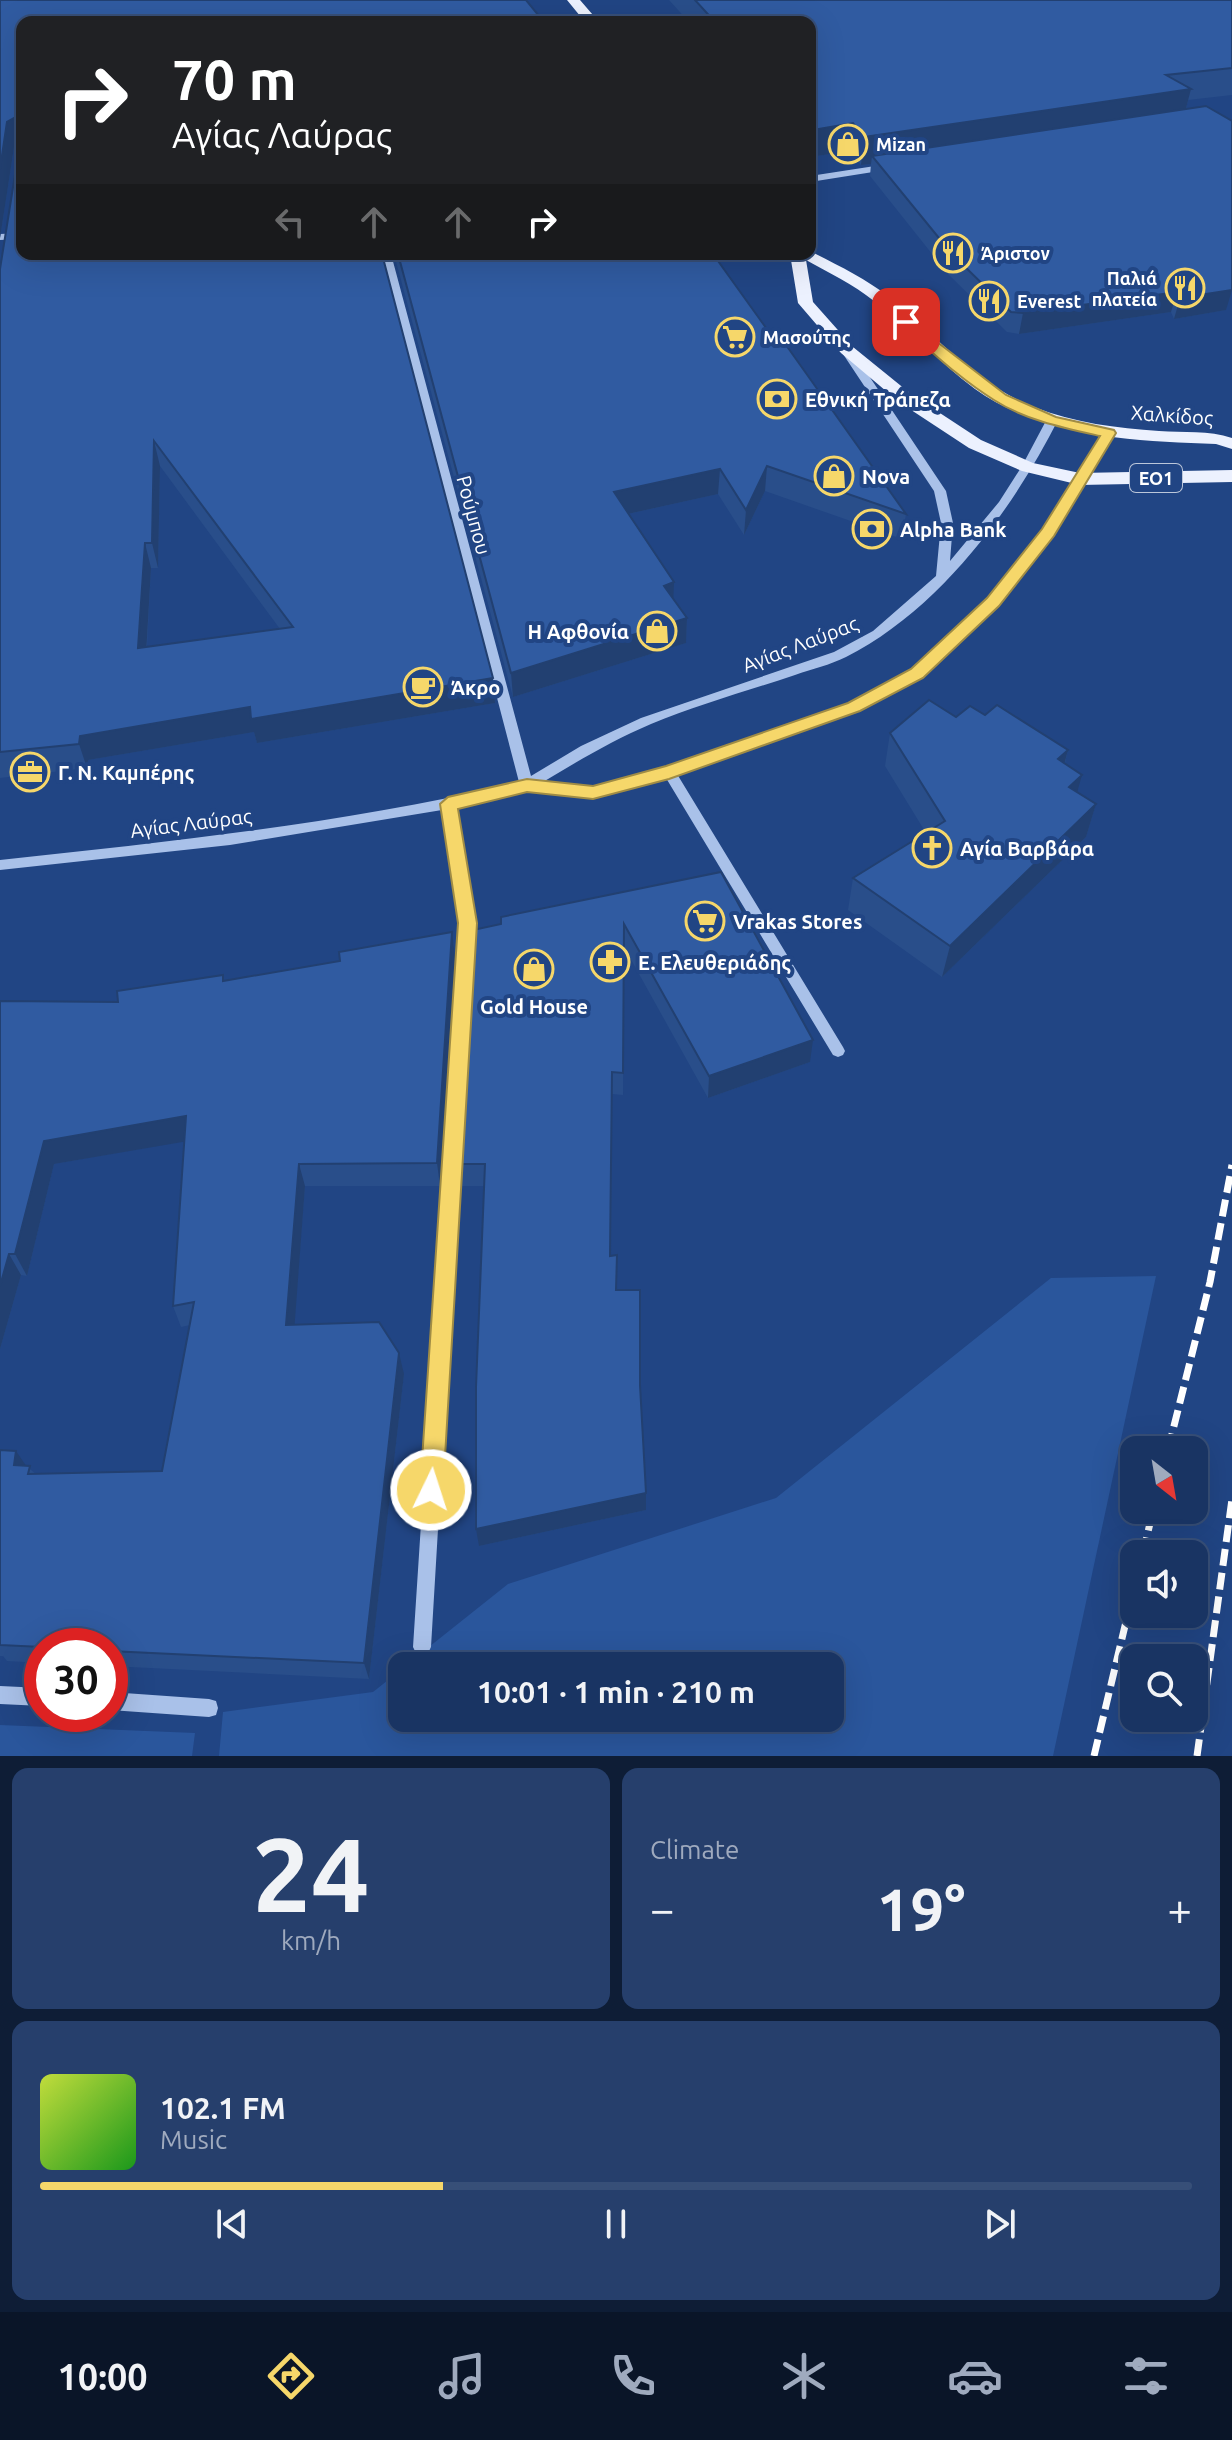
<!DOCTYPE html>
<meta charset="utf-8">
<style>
body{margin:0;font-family:Ubuntu,sans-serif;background:#263f6c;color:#f1f3f6;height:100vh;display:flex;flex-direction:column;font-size:30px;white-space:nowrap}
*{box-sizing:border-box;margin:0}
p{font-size:26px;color:#9faabe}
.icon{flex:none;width:44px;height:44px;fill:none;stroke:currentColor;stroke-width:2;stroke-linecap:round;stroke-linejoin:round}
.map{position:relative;height:1756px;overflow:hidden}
.panel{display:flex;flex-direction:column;gap:12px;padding:12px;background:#0e1d36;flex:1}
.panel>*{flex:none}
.hud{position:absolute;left:16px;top:16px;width:800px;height:244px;border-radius:16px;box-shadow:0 8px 32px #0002,0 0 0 2px #374f78;background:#202124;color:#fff;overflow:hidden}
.needle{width:52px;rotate:149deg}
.tools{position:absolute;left:1120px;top:1436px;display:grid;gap:16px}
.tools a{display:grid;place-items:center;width:88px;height:88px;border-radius:16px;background:#193463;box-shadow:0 8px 32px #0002,0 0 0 2px #374f78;font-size:40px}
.speed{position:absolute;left:24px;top:1628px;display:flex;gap:16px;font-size:40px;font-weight:700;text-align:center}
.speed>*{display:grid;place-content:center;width:104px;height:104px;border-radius:50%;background:#193463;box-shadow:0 8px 32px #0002,0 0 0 2px #374f78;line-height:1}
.speed .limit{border:12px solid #d22;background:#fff;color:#111}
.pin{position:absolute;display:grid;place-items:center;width:68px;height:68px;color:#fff;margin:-34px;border-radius:16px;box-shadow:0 4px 12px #0006}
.me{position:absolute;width:88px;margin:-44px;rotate:4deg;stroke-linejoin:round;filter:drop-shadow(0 0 6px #0008)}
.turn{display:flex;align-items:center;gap:28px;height:168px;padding:0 24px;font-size:36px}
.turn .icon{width:104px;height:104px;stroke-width:2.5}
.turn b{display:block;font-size:56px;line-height:68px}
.lanes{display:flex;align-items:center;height:76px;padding:0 24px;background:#0003;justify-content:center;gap:40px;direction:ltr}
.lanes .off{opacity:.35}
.big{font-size:60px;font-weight:600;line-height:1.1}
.panel .tile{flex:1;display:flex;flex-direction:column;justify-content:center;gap:12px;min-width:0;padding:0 28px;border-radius:16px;background:#263f6c}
.panel .dial{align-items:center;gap:0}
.dial b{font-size:104px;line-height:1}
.song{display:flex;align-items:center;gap:24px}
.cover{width:96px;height:96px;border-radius:12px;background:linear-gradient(135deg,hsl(70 70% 55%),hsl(120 70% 35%))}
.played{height:8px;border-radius:4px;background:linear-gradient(90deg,#f6d76a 35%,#374f78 35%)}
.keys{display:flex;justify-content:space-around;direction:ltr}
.heat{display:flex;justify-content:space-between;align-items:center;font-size:44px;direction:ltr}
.panel .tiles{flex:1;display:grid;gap:12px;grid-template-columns:1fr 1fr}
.tile:last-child{grid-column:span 2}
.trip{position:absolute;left:388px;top:1652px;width:456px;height:80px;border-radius:16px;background:#193463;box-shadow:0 8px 32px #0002,0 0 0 2px #374f78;font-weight:600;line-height:80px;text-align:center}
.dock{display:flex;height:128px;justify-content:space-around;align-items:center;background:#0a1528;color:#9faabe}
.dock .icon{width:56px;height:56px}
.dock .active{color:#f6d76a}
.dock b{font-size:36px;color:#f1f3f6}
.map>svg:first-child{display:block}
</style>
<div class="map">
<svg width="1232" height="1756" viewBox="0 0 1232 1756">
<rect width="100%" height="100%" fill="#214584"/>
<path fill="#2a569c" d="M1156,1276L1053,1756H219L223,1712L373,1692L402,1669V1718H830V1666H405L508,1584L776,1498L1051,1278Z
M0,1725L195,1733L192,1756H0Z"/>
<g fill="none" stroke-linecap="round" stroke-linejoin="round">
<path fill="#a9c1e9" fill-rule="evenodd" d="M888,164L892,165V169L810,182V176Z
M22,233V239L0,240V234Z
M381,254H391L531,776L581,746L641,718L834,652L873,631L936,576L941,523L934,491L843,354L845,352H853L946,491L953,523L950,561L999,502L1022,466L1048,417L1052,416L1058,420C1012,511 939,610 846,657C830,665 812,669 795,675C747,691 697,705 651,724C613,740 578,761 543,782L593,787L667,767L849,704L912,671L989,599L1044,530L1105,430L1109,429L1115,433L1052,536L997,605L922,677L859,710L677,774L843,1047L845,1051L843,1055L838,1057L833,1055L666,778L593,797L527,790L455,807L474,923L431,1647L428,1653L422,1656L416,1653L413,1647L460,923L442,810L230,845L0,870V860C174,841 349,823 519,782Z
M0,1686L42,1688V1706L0,1704Z
M110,1692L209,1699L216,1701L218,1708L216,1715L209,1717L110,1710Z"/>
<path fill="#ecf1fe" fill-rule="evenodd" d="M567,0H580L599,22H585Z
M810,251C837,265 865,278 889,297C937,336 975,384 1034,407C1074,423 1117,428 1159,431C1183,433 1209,430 1232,438V449L1216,444C1135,441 1044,438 975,389C939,363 910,328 874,301C853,284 829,273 806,260L813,302L853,347L911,394L981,440L1033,463L1080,473L1232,470V482L1080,485L1022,471L969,448L899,402L841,353L798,303L790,254H810Z"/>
<path stroke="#fff" stroke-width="7" stroke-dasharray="17 7" stroke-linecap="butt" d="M1168,1450L1210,1282L1232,1165
M1143,1554L1153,1510
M1094,1756L1134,1588
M1197,1756L1232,1499"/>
</g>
<path fill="#294e8a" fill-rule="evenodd" d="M0,0L22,22L493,678L495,703L257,743L254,732L88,760L87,768L0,778V269L18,156V144L14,147L0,238ZM160,466L280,629L147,647L151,568H158Z
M669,0H1232V95L1188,100L1186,109L1226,310L1174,319L1171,312L1019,334L1007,332L948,274L870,176L871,164L861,165L850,151L810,157V22H689Z
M394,254H713L779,346L906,514L902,539L765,491L744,535L718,494L628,514L674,599L687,618L686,643L513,697Z
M985,715L1068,750L1065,763L1077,792L1096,804L1086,837L942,977L848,910L853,878L926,833L885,766L890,733L956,717Z
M721,872L810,1062L708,1098L624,947L623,1095L612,1094L611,1256L616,1290L640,1385L646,1510L479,1546L484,1186H461L459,1164L501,924Z
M452,932L455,956L440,1186H305L294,1325L404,1374L369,1679L110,1666V1646H42V1663L7,1661L3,1656H0V1450L26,1466L36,1474L162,1471L190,1325L181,1327L173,1306L184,1141L54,1164L27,1276L21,1275L0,1349V1001L118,1002L223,975L224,981L340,961Z"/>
<path fill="#224071" d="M1191,89L1184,116L872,156L871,164L861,165L864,137Z
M16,117L22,141L14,147L0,238V169L7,122Z
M853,123L850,151L810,157L813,130Z
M1232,290L1226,310L1174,319L1180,298Z
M1177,292L1171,312L1019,334L1023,313Z
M154,441L160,466L158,568L152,543Z
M767,466L765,491L744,535L746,510Z
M720,469L718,494L614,517V492Z
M145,543L151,568L145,672L138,648Z
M674,582L673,607L664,586Z
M687,618L686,643L513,697L511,673Z
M493,678L495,703L257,743L254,732L88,760L87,768L79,744L80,736L250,707Z
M1068,750L1059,783L1058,759Z
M1082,775L1073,807L1069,787Z
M1096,804L1086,837L942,977L950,946Z
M452,932L455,956L440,1186L437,1163Z
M813,1040L810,1062L708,1098L709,1076Z
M186,1116L194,1140L54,1164L27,1276L15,1254L44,1141Z
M299,1164L305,1186L293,1346L286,1325Z
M9,1254L21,1275L0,1349V1286Z
M399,1353L404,1374L369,1679L364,1663Z
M16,1451L29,1470L14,1465Z
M646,1493V1510L479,1546L476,1529Z"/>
<path fill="#305ba1" stroke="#224071" stroke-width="2" fill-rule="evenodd" d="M0,0H526L544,22H22V254H382L493,678L251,719L250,707L80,736L79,744L0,752V269L18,156L16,117L7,122L0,169ZM154,441L293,627L138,648L145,543H152Z
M695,0H1232V68L1166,75L1191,89L864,137L853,123L813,130L810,127V22H715Z
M1206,106L1232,121V290L1180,298L1177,292L1023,313L1011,312L952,254L872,156Z
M398,254H713L779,346L786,345L906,514L767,466L746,510L720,469L614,492L674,582L664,586L687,618L511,673Z
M929,700L956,717L970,706L985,715L997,705L1068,750L1058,759L1082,775L1069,787L1096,804L950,946L853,878L945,821L890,733Z
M721,872L813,1040L709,1076L624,924L623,1073L612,1072L610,1256L617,1255L616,1290H640V1385L646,1493L476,1529V1387L485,1164H459L473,930L501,924V917Z
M452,932L437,1163L299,1164L286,1325L379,1322L399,1353L364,1663L110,1651V1646H42V1647L0,1645V1450L16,1451L14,1465L30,1466L28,1474L162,1471L194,1302L173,1306L186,1116L44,1141L15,1254H9L0,1286V1001L118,1002L117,991L223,975V981L340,961L339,952Z"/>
<path fill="#f6d76a" stroke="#a08c45" stroke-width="2" d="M906,318L1006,395L1056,417L1114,430L1116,433L1054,536L999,606L923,678L860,711L669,779L593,799L527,792L458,809L477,923L443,1490L439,1498L431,1501L423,1498L420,1490L458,923L440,804L448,797L527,779L593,786L666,766L848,703L911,669L987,598L1042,529L1100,436C1064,428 1025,420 994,400C960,379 931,351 901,325L899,322Z"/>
<defs>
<g id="shop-ring" transform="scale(2)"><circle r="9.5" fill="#214584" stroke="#f6d76a" stroke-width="1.5"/><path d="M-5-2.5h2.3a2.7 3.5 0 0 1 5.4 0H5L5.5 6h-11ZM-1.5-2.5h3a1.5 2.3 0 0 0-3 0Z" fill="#f6d76a"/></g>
<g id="restaurant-ring" transform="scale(2)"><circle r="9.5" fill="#214584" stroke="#f6d76a" stroke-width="1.5"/><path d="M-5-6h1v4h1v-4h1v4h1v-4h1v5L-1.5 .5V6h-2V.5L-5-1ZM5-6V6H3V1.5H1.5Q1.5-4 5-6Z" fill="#f6d76a"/></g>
<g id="supermarket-ring" transform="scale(2)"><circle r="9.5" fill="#214584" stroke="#f6d76a" stroke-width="1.5"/><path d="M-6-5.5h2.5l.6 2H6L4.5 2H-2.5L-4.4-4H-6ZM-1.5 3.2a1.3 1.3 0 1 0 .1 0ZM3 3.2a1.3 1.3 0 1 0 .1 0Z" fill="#f6d76a"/></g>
<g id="bank-ring" transform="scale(2)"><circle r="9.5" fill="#214584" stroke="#f6d76a" stroke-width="1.5"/><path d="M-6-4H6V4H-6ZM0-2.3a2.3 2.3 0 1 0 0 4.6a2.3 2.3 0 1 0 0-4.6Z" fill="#f6d76a"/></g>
<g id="cafe-ring" transform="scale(2)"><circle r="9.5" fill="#214584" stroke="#f6d76a" stroke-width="1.5"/><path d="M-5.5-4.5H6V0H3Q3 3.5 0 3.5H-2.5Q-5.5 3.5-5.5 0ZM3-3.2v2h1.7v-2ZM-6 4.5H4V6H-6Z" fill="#f6d76a"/></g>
<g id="office-ring" transform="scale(2)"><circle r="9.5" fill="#214584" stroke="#f6d76a" stroke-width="1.5"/><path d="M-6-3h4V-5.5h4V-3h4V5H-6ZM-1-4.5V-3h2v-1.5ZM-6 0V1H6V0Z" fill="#f6d76a"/></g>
<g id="church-ring" transform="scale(2)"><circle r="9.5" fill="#214584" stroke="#f6d76a" stroke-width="1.5"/><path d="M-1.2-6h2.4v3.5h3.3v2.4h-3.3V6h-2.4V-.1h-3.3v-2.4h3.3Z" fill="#f6d76a"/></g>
<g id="pharmacy-ring" transform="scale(2)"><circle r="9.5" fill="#214584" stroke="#f6d76a" stroke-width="1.5"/><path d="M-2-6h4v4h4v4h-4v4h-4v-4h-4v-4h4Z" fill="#f6d76a"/></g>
</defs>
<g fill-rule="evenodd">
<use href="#shop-ring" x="848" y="144"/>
<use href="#restaurant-ring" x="953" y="253"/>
<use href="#restaurant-ring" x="1185" y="288"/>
<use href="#restaurant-ring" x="989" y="301"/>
<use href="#supermarket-ring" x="735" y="337"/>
<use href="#bank-ring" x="777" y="399"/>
<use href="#shop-ring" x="834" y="476"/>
<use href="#bank-ring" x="872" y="529"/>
<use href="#shop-ring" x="657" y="631"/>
<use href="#cafe-ring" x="423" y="687"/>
<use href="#office-ring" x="30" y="772"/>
<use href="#church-ring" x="932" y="848"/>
<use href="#supermarket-ring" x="705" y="921"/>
<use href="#pharmacy-ring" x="610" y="962"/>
<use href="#shop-ring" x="534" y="969"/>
</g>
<g text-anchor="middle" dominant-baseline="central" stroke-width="8" stroke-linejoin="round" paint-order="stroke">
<g font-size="18" font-weight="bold" fill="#fff" stroke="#214584" text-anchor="start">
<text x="876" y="144">Mizan</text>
<text x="981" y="253">Άριστον</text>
<text x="1157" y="278" text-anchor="end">Παλιά<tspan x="1157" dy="21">πλατεία</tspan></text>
<text x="1017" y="301">Everest</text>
<text x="763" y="337">Μασούτης</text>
</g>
<rect fill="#214584" stroke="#bcc7da" stroke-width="2" x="1130" y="464" width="52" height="28" rx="6"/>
<g font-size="18" font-weight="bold" fill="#fff">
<text x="1156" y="478">ΕΟ1</text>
</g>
<g font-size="20" font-weight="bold" fill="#fff" stroke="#214584" text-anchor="start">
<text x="805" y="399">Εθνική Τράπεζα</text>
<text x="862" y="476">Nova</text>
<text x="900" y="529">Alpha Bank</text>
<text x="629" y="631" text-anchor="end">Η Αφθονία</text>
<text x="451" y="687">Άκρο</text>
<text x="58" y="772">Γ. Ν. Καμπέρης</text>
<text x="960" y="848">Αγία Βαρβάρα</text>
<text x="733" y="921">Vrakas Stores</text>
<text x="638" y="962">Ε. Ελευθεριάδης</text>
<text x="534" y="1006" text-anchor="middle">Gold House</text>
</g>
<g font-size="20" fill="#fff" stroke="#214584">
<text transform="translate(1172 415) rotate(4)">Χαλκίδος</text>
<text transform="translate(474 515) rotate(75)">Ρούμπου</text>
<text transform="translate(800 644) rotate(-21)">Αγίας Λαύρας</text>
<text transform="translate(191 823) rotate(-7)">Αγίας Λαύρας</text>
</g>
</g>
</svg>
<div class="tools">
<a><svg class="needle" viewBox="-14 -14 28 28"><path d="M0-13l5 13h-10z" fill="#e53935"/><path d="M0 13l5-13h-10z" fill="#9faabe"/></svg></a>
<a><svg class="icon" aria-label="sound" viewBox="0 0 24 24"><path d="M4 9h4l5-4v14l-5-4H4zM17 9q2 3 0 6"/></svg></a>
<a><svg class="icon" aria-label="search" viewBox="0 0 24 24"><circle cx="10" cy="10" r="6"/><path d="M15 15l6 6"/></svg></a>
</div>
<div class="speed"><div class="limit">30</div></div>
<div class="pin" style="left:906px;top:322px;background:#d93025"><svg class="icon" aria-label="arrive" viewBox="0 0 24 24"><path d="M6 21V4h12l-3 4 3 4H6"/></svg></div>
<svg class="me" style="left:431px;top:1490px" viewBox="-20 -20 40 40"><circle r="17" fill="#f6d76a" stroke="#fff" stroke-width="3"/><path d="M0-11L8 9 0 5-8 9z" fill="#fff"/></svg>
<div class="trip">10:01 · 1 min · 210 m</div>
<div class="hud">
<div class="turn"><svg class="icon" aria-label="right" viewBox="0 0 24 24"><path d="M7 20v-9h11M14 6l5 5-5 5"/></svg><div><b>70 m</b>Αγίας Λαύρας</div></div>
<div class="lanes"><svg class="icon off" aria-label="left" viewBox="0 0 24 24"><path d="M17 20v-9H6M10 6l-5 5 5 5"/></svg><svg class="icon off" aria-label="ahead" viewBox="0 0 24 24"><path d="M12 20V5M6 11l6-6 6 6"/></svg><svg class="icon off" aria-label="ahead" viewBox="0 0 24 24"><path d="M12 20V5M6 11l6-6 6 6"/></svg><svg class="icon" aria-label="right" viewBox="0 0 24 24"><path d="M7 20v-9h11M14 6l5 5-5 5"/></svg></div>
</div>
</div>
<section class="panel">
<div class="tiles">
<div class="tile dial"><b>24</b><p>km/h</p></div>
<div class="tile"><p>Climate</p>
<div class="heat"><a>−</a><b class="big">19°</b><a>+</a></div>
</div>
<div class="tile">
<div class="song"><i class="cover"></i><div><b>102.1 FM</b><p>Music</p></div></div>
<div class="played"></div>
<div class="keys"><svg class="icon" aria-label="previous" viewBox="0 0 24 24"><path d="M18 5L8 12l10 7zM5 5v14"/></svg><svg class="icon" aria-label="pause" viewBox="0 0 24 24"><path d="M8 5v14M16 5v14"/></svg><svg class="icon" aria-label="next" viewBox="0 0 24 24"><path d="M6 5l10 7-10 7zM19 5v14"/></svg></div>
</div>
</div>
</section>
<nav class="dock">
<b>10:00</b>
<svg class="icon active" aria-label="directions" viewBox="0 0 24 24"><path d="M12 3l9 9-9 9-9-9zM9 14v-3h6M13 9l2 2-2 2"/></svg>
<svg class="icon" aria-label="music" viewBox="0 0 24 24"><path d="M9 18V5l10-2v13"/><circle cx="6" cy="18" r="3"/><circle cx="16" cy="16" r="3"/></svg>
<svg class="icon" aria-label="phone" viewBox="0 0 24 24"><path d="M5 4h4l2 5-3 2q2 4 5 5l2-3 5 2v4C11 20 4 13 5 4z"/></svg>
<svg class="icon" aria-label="climate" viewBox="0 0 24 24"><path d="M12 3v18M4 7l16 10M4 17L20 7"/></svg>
<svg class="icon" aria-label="car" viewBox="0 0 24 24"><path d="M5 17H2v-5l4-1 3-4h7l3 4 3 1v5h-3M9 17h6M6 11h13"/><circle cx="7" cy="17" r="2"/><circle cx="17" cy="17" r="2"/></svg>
<svg class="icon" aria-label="filters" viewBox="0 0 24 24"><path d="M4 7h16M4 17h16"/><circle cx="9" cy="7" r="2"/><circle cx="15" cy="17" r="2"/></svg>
</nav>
